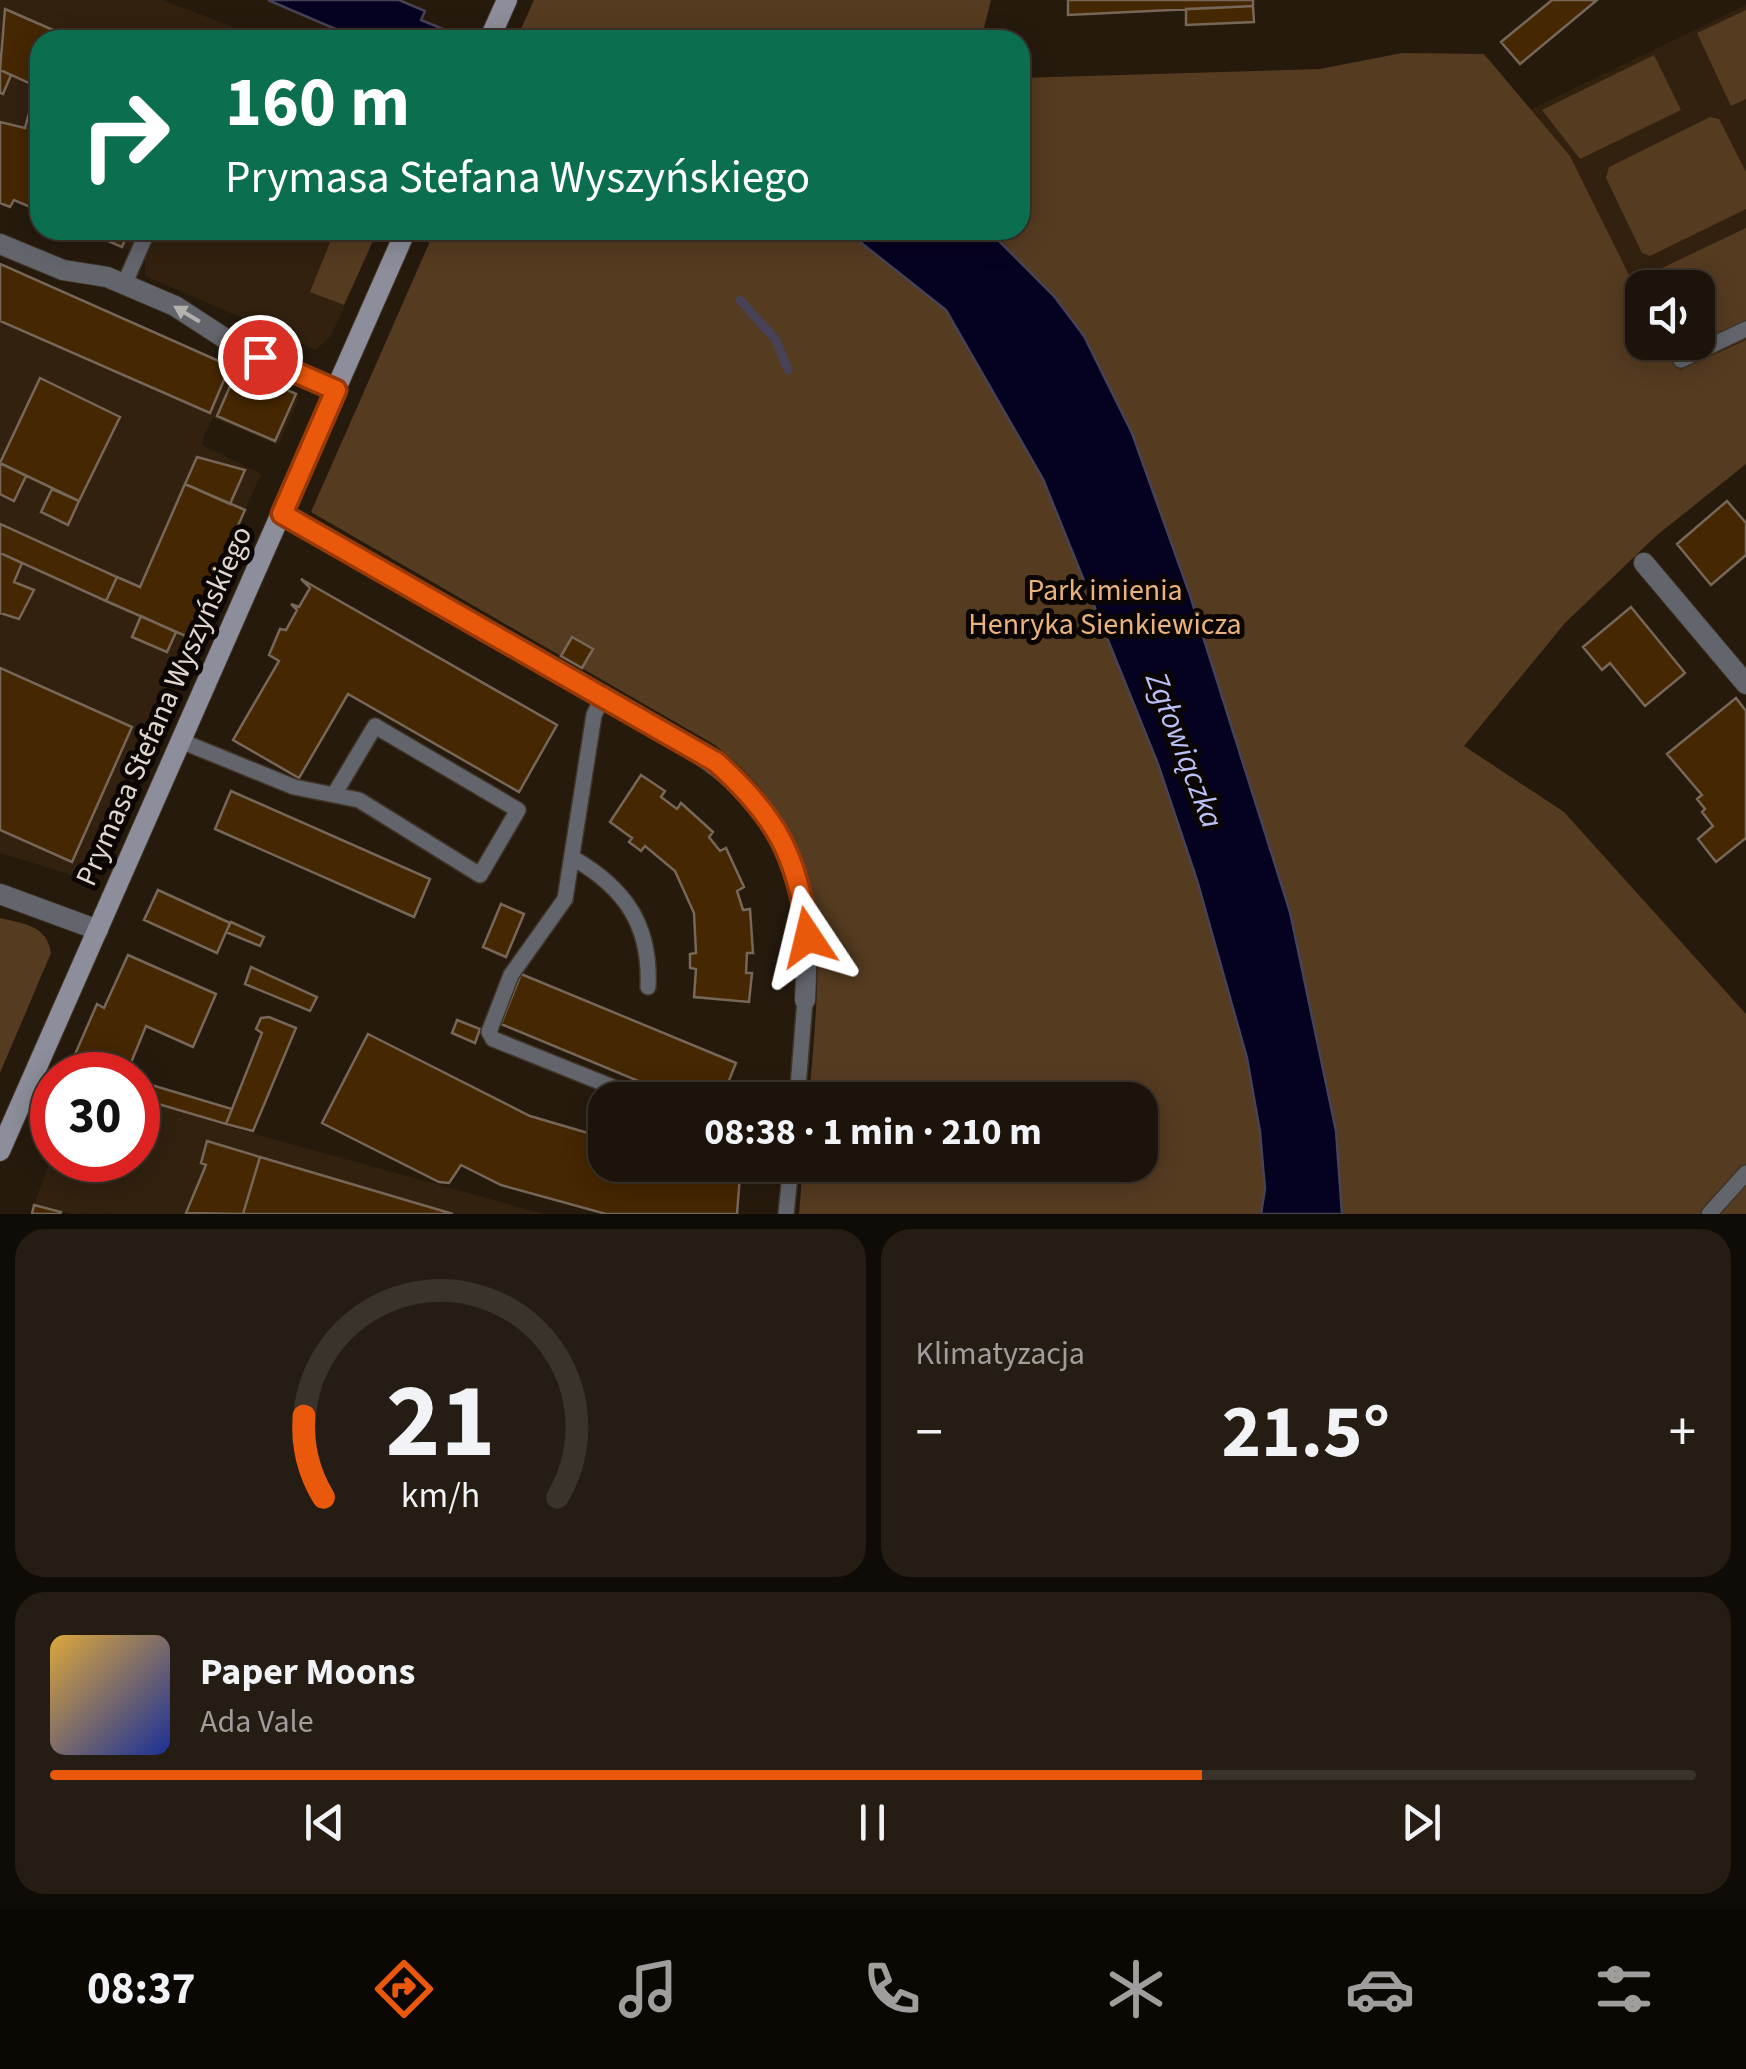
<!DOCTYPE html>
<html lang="pl">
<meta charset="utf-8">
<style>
body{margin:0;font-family:"Source Sans 3",sans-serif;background:#251d13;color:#f1f3f6;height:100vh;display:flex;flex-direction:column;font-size:38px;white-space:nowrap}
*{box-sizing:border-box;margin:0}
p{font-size:32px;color:#a09e9c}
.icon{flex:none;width:55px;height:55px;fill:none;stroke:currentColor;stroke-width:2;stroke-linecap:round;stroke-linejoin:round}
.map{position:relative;height:1214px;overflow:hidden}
.details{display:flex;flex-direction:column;gap:15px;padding:15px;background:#0f0b06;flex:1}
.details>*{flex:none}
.top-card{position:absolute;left:30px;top:30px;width:1000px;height:210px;border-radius:30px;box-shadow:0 5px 25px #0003,0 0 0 2px #3a332b;background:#0b6e4f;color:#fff;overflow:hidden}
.buttons{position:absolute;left:1625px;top:270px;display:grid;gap:20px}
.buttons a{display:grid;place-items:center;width:90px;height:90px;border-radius:20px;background:#1c140a;box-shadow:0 5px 25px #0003,0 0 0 2px #3a332b;font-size:50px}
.speed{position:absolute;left:30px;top:1052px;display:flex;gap:20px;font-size:50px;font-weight:700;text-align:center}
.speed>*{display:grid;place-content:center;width:130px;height:130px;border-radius:50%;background:#1c140a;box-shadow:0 5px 25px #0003,0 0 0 2px #3a332b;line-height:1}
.speed .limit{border:15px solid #d22;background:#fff;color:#111}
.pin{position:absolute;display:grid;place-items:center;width:85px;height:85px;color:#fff;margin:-42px;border:5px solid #fff;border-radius:50%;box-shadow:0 2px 10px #0007}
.me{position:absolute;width:110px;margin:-55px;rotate:350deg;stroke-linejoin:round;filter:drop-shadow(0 0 8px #0008)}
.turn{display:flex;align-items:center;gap:35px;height:210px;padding:0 30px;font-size:45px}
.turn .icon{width:130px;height:130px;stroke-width:2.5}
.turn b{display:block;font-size:70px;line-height:85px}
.big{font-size:75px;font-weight:700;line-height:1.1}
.details .widget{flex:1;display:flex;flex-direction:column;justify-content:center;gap:15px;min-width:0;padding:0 35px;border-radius:30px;background:#251d13}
.details .dial{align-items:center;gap:0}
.dial svg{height:260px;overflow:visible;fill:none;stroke:#3a332b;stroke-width:7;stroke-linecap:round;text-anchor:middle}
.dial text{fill:#f1f3f6;stroke:none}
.song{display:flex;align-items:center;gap:30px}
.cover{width:120px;height:120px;border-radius:15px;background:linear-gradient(135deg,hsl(40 70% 55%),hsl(230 70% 35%))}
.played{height:10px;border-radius:5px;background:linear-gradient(90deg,#ea580c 70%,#3a332b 70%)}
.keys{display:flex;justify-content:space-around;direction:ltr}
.heat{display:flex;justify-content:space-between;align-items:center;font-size:55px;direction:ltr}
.details .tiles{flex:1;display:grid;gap:15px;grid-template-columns:1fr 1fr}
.widget:last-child{grid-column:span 2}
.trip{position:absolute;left:588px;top:1082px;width:570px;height:100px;border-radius:30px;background:#1c140a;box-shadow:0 5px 25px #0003,0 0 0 2px #3a332b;font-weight:700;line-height:100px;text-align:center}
.tabs{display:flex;height:160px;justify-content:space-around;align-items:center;background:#0b0804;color:#a09e9c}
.tabs .icon{width:70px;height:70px}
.tabs .selected{color:#ea580c}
.tabs b{font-size:45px;color:#f1f3f6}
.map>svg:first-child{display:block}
</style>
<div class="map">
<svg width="1746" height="1214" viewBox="0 0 1746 1214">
<rect width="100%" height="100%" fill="#261a0d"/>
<path fill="#32210f" d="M0,0H163L267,40H40V211L14,200L10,207L0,203Z
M1746,5V340L1679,370L1665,343L1698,342V288H1642V301L1570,156L1530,110Z
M83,230H378L331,336L316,350L145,276V257Z
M0,264L300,396L278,445L213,418L204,436L202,445L261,474L82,878L0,853Z
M138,1098L212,1122L544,1214H71L34,1204L52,1157L138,1160Z"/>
<path fill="#553b20" d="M534,0H991L981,40H516Z
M1746,10V99L1731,106L1697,33Z
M1402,53L1484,54L1570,156L1642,301V342L1665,343L1680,370L1746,340V464L1656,536L1565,623L1464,746L1564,812L1746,1014V1214H799L803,1165H1140V1100H809C820,959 840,844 715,745L311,512L435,230H1020V78L1320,69Z
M1654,55L1681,110L1580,159L1542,110Z
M1710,117L1719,119L1746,172V209L1650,256L1642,253L1606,178L1609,167Z
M1746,228V320L1677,353L1672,343L1698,342V288L1645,287L1641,278Z
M335,230H378L344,305L310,292Z
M0,918C24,924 47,925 51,953L0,1073Z"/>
<path fill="#050120" stroke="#474255" stroke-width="2.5" d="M268,0H399L425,11L421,20L470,40H361Z
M845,230H988L1054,296L1084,336L1132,433L1190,595L1290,912L1336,1131L1342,1214H1261L1265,1189L1260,1132L1247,1058L1197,880L1158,764L1043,479L946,310Z"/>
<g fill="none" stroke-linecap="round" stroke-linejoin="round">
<path stroke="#474255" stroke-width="9" d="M740,300L776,340L788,370"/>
</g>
<path fill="#452701" stroke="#766759" stroke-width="2.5" d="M1068,0H1253V6L1068,15Z
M1552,0H1597L1520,64L1501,42Z
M1253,6L1254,22L1186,25V9Z
M5,9L76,40H40V88L0,70Z
M0,70L11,75L3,94L0,93Z
M29,113L40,116V211L14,200L10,207L0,203V122L25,128Z
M83,230H129L122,247Z
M0,264L230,366L210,413L0,321Z
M238,368L296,394L275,441L217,416Z
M40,378L120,417L79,501L0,463Z
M197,457L245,470L230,504L185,484Z
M0,463L26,476L14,501L0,494Z
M185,484L245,510L188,637L106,601L117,577L140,587Z
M52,489L79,501L68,525L41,512Z
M1727,501L1746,523V555L1711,585L1677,544Z
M0,524L117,577L106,601L0,553Z
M0,553L22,563L14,582L34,590L19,619L0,613Z
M301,579L557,725L519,792L348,694L299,778L233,740L279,661L269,655L280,629L286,630L297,610L291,604L299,607L310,588Z
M1631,607L1685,673L1645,706L1610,663L1602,670L1583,647Z
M141,616L176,632L167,652L132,637Z
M572,637L593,649L582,668L561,656Z
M0,668L132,727L72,862L0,830Z
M1736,698L1746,711V838L1716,862L1698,839L1713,826L1702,812L1705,809L1697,799L1702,795L1667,754Z
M641,775L665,791L661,797L677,809L681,803L713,832L709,837L720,851L726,848L744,887L737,891L743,910L750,909L753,953H747L746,973H752L749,1002L694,997L696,969L690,968V954L696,953L694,913L675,871L645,846L641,851L629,842L632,838L610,822Z
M231,791L430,879L414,917L215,829Z
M158,890L230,923L217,953L144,920Z
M501,904L524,914L506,957L483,947Z
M231,922L264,937L260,946L226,932Z
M128,955L216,994L193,1047L146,1026L126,1075H66L97,1004L104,1008Z
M251,967L317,997L310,1011L245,984Z
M521,974L736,1063L721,1100H684L501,1024Z
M269,1017L296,1028L253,1131L226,1124L262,1033L256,1029L261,1018Z
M457,1020L480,1029L475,1043L452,1033Z
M368,1034L530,1116L605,1138V1165L740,1175L737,1214H606L501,1185L461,1165L449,1183L439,1182L322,1123Z
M138,1081L232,1109L226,1124L138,1098Z
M207,1141L260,1157L243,1214L186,1213L206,1165L201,1163Z
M260,1157L453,1214H243Z
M34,1205L61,1212L60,1214H32Z"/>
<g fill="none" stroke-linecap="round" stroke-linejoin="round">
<g stroke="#403528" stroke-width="18">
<path id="service" d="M124,285L148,230
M1681,360L1746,329
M603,696L594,715L565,899L511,975L489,1032L493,1039L645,1100
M181,741L294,787L359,800L480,875L518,810L375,726L335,793
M573,858C625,888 651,925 648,987
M797,1100L805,1000
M786,1214L791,1165
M1709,1214L1746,1173"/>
</g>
<g stroke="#403528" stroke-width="22">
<path id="minor" d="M0,244L63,270L107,277L175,306L235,345L336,390
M282,513L658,727C781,802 813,855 805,1000
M1644,563L1746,684
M0,894L98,930"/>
</g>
<g stroke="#403528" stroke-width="22">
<path id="secondary" d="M489,40L507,0
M0,1151L406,230"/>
</g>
<use href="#service" stroke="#63656d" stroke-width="15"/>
<use href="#minor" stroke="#63656d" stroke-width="20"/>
<use href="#secondary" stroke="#8c8e9b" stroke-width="20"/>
</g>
<defs><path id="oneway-solid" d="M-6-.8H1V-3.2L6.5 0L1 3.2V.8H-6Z" transform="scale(2.5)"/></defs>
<use fill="#b4b0ad" href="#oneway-solid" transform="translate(187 314) rotate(-149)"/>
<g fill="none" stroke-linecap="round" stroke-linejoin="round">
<g stroke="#983908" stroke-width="25">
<path id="route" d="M260,357L336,390L282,514L716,762C776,816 798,856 808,937"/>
</g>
<use href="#route" stroke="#ea580c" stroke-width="18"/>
</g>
<g text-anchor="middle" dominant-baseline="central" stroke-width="10" stroke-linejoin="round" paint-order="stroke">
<g font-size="30" fill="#eab37c" stroke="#0b0603">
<text x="1105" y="590">Park imienia<tspan x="1105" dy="34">Henryka Sienkiewicza</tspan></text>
</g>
<g font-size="30" fill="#e0d8d0" stroke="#0b0603">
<text transform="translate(164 706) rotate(-66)">Prymasa Stefana Wyszyńskiego</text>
</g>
<g font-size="32" font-style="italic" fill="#bbc1f8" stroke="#0b0603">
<text transform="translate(1184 750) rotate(69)">Zgłowiączka</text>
</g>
</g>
</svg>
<div class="buttons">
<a><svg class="icon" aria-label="sound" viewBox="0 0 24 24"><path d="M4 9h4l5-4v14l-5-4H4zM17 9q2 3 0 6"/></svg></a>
</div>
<div class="speed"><div class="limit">30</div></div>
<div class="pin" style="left:260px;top:357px;background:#d93025"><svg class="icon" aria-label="arrive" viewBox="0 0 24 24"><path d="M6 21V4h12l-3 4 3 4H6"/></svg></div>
<svg class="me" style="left:808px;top:937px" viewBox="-20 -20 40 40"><path d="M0-17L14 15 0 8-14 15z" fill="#ea580c" stroke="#fff" stroke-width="4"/></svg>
<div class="trip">08:38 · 1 min · 210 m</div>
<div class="top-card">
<div class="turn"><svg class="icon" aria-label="right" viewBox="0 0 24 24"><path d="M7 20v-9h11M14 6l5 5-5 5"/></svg><div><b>160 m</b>Prymasa Stefana Wyszyńskiego</div></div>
</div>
</div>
<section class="details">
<div class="tiles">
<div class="widget dial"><svg viewBox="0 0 100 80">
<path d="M14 69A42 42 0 1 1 86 69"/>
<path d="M14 69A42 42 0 0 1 8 44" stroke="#ea580c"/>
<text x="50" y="56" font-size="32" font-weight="700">21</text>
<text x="50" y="72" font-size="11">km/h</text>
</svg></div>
<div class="widget"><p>Klimatyzacja</p>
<div class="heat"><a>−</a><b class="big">21.5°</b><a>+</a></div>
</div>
<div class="widget">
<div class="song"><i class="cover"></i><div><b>Paper Moons</b><p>Ada Vale</p></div></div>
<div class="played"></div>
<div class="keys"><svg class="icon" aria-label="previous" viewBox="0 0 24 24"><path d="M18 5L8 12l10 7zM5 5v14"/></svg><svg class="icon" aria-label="pause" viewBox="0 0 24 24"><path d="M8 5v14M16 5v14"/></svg><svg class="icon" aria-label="next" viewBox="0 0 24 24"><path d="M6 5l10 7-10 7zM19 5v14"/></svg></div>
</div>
</div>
</section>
<nav class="tabs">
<b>08:37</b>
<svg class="icon selected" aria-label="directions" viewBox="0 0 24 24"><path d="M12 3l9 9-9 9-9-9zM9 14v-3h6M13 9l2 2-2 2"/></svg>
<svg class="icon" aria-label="music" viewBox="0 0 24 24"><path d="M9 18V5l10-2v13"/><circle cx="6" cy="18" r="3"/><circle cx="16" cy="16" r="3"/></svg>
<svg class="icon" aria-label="phone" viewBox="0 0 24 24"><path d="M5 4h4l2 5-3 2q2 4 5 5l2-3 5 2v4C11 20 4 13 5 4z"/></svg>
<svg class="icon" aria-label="climate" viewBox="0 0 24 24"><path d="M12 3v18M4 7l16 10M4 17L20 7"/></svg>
<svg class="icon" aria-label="car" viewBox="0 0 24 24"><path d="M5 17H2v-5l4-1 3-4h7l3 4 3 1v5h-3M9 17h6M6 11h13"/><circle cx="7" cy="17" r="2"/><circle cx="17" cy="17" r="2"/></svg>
<svg class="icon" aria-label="filters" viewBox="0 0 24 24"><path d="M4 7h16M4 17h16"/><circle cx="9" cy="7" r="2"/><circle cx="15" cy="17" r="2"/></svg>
</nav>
